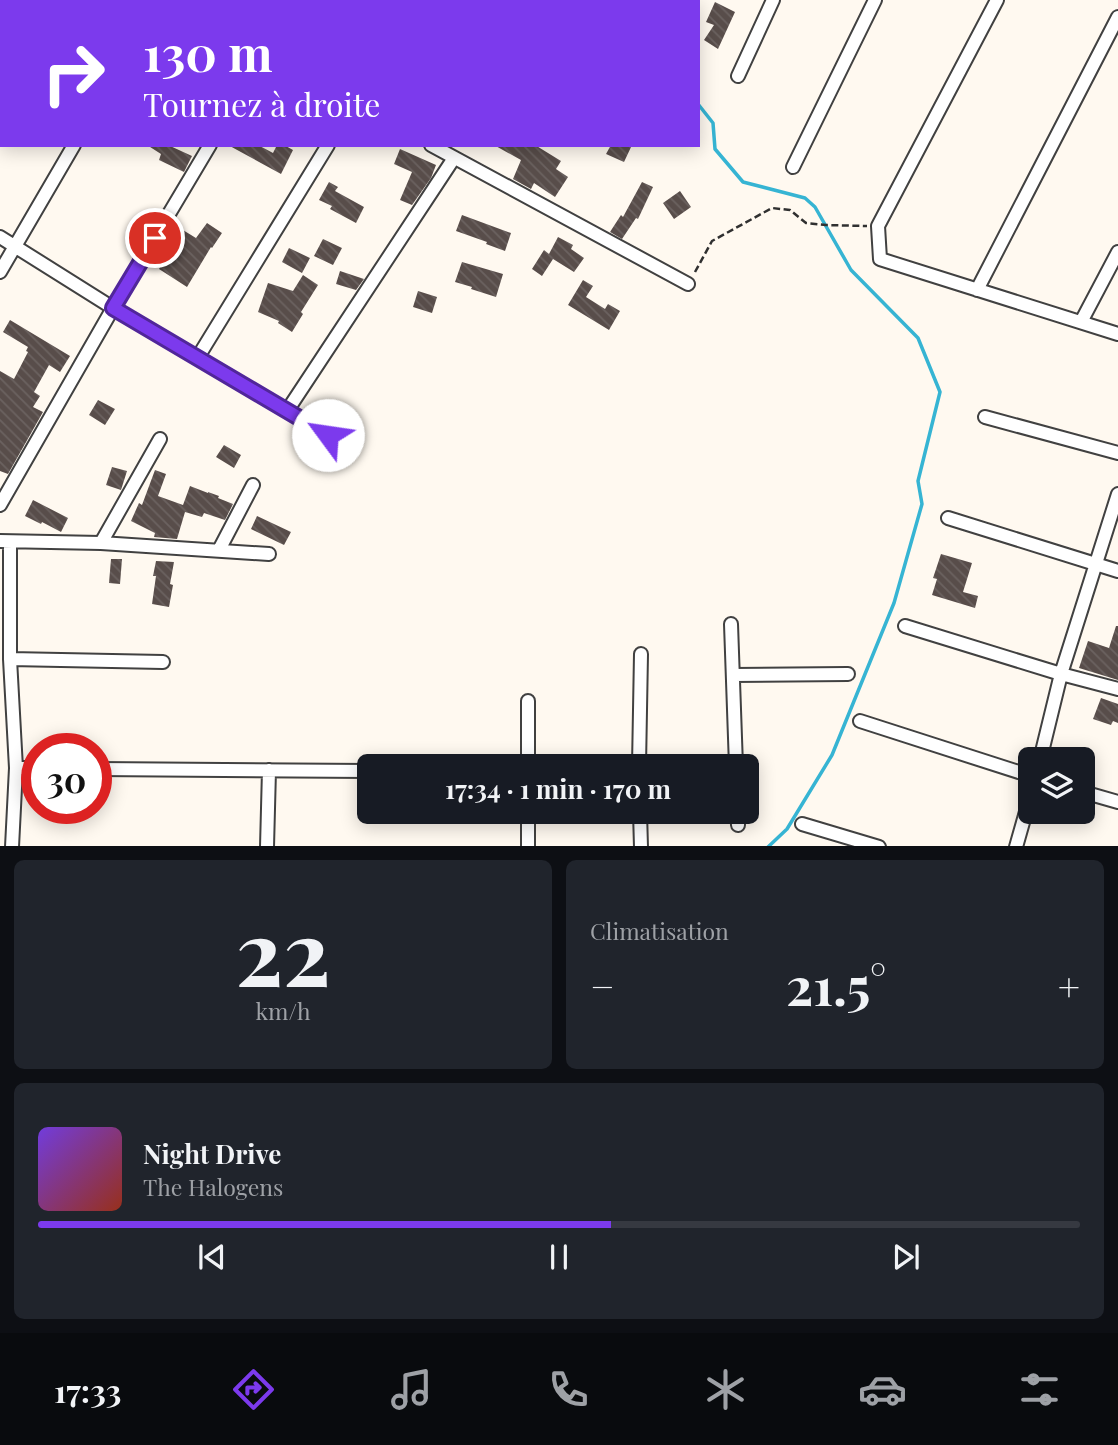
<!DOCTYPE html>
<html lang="fr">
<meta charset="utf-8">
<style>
body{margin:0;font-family:"Playfair Display",serif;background:#20242c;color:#f1f3f6;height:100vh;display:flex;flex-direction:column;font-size:26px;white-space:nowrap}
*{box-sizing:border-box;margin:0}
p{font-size:23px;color:#9ea1a6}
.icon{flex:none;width:38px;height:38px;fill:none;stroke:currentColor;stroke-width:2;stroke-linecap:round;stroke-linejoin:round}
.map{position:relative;height:846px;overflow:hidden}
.side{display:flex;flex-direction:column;gap:14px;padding:14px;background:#0d0f14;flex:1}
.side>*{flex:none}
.banner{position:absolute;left:0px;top:0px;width:700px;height:147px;box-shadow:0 4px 18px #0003;background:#7c3aed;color:#fff;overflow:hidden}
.controls{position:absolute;left:1018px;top:747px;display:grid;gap:14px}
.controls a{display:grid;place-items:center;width:77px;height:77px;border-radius:10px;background:#171b24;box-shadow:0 4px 18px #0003;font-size:35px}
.speed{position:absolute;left:21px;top:733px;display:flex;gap:14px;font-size:35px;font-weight:700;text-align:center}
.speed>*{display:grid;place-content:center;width:91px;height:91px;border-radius:50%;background:#171b24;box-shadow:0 4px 18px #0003;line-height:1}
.speed .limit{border:10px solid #d22;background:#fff;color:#111}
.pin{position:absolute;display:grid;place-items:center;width:60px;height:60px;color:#fff;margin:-30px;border:4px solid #fff;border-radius:50%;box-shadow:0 2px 7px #0007}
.me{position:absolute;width:77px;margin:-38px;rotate:301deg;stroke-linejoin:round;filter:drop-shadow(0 0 5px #0008)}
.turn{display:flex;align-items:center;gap:24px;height:147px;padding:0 28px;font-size:32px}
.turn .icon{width:91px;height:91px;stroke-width:2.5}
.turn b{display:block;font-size:49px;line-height:60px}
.big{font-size:52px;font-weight:700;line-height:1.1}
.side .card{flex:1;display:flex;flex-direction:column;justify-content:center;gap:10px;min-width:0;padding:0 24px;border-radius:10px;background:#20242c}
.side .dial{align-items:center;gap:0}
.dial b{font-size:91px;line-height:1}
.song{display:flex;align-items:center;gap:21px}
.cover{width:84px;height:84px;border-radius:10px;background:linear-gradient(135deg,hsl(260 70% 55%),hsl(10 70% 35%))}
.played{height:7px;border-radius:4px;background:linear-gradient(90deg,#7c3aed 55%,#363941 55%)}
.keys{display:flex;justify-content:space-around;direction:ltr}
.heat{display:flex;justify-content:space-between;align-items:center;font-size:38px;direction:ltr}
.side .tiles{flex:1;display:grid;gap:14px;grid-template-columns:1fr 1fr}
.card:last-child{grid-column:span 2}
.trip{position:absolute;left:357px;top:754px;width:402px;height:70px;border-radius:10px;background:#171b24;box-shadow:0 4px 18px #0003;font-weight:700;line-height:70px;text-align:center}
.tab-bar{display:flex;height:112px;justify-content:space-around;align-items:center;background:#090b0e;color:#9ea1a6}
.tab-bar .icon{width:49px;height:49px}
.tab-bar .active{color:#7c3aed}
.tab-bar b{font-size:32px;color:#f1f3f6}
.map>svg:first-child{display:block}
</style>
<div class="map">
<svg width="1118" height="847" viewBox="0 0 1118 847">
<defs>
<pattern id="building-back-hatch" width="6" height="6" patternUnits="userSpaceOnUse" patternTransform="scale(1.75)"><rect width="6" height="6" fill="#584d4a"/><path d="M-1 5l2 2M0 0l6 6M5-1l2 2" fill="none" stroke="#6b6260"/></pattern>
</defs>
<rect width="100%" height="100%" fill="#fff9f0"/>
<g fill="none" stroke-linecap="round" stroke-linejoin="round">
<path stroke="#36b4d3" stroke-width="3.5" d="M594,0L596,2
M698,104L713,123L715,149L743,182L805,198L815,207L851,270L918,338L940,392L918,481L922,504L894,603L832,755L787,829L768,847"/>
</g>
<path fill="url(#building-back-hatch)" d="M715,2L735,12L718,49L704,40L714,25L706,22Z
M147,145H168L192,156L184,172L159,160L161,154Z
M228,145H258L273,153L277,145H284L293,150L281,174Z
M494,145H535L561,161L556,169L568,177L555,197L534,183L531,189L513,179L521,160Z
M611,145H632L624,162L606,154Z
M400,149L436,165L431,178L412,205L400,200L412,172L394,164Z
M329,182L338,187L335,191L364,207L356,223L330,209L332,206L319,200Z
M642,182L653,187L638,219L636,218L622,239L610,232L621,215L623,217Z
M680,191L691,207L674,219L663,203Z
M462,215L511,233L505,251L486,244L487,242L456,231Z
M207,223L222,233L212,248L211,247L187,287L159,269L173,246L164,240L173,224L196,238Z
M558,237L573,245L571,249L584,258L574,272L553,259L542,276L532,269L544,250L549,254Z
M323,239L342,248L333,265L314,256Z
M289,248L310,258L302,273L282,262Z
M462,262L503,274L496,297L471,289L472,287L455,282Z
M340,271L364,279L356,290L336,284Z
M303,275L318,285L301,312L303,314L292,332L278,323L279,321L258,312L268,283L293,291Z
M583,280L593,286L586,297L605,309L608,304L620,311L609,330L568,305Z
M418,291L437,297L432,313L413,307Z
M10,320L70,356L60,372L49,365L34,392L40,396L33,407L43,412L8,474L0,471V371L14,379L28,352L26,351L28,347L3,332Z
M98,400L115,409L105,425L89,415Z
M224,445L241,455L234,468L216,457Z
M112,467L127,471L121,490L106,485Z
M155,470L166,474L158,496L183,505L190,486L208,493V492L219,496L218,498L233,504L225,520L204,513L202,517L185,512L177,539L154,537L155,533L131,521L139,503L142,505Z
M33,500L68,518L61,532L42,522L41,524L25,516Z
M257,516L291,532L284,545L251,529Z
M941,554L972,563L963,592L978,596L975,608L932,595L937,579L933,578Z
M111,559H122L120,584L109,583Z
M156,561L174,562L170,584L173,585L169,607L152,604L156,576H153Z
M1116,626H1118V680L1079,668L1088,641L1109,648Z
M1101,698L1118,704V723L1113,721L1111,725L1093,719Z"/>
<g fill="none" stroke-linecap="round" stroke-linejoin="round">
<g stroke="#414141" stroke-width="16">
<path id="minor" d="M173,0L176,2
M997,0L878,226L880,259L1118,334
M31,2L32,0
M158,2L159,0
M296,2L297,0
M411,2L412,0
M0,57L2,54
M738,76L773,0
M431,145L688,284
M793,167L875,0
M0,237L113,308L328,435
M0,272L74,145
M977,290L1118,17
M1081,322L1118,252
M198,357L328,145
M287,411L454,158
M985,417L1118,453
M0,505L113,308L210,145
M948,518L1118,571
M0,541L101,543L269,554
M10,542V659L16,768L12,847
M101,543L160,439
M219,550L253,485
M731,624L736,766
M905,626L1061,674L1118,689
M10,659L163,662
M733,675L848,674
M528,701V766
M860,721L1031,776
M1040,760L1061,674L1118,494
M639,766L641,654
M16,768H37
M96,769L369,771
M1083,792L1118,802
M528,812V847
M640,812L641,847
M737,812L738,825
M802,824L879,847
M267,847L269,770
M1016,847L1031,794"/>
</g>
<path stroke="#303030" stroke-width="2.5" stroke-dasharray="7 3.5" stroke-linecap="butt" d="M695,272L712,241L772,208L790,210L806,223L826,225L867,226"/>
<use href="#minor" stroke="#fff" stroke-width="12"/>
</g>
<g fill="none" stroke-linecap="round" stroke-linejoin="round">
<g stroke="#51269a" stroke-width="18">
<path id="route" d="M155,238L113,308L328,435"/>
</g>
<use href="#route" stroke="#7c3aed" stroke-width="12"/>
</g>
</svg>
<div class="controls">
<a><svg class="icon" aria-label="layers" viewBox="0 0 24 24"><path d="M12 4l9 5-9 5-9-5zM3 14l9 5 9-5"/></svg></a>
</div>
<div class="speed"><div class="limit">30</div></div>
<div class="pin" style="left:155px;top:238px;background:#d93025"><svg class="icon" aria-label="arrive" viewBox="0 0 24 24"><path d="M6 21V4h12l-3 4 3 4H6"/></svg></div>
<svg class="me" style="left:328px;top:435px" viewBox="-20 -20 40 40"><circle r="19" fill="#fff"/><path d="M0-13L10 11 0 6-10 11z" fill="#7c3aed"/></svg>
<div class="trip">17:34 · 1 min · 170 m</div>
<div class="banner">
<div class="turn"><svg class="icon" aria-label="right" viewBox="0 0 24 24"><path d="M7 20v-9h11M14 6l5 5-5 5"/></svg><div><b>130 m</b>Tournez à droite</div></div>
</div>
</div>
<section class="side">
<div class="tiles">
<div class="card dial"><b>22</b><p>km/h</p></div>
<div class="card"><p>Climatisation</p>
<div class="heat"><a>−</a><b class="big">21.5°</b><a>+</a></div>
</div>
<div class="card">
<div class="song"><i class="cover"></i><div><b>Night Drive</b><p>The Halogens</p></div></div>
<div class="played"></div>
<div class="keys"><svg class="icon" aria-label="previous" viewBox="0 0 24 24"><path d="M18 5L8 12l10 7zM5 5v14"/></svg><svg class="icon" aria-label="pause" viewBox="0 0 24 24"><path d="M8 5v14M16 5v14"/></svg><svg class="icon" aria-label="next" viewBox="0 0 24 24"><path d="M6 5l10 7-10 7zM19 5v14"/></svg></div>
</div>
</div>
</section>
<nav class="tab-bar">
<b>17:33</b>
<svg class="icon active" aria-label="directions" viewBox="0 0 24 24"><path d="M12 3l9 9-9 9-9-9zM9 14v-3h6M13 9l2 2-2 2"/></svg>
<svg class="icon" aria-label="music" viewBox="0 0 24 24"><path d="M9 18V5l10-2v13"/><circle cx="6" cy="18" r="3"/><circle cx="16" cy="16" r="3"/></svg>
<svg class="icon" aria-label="phone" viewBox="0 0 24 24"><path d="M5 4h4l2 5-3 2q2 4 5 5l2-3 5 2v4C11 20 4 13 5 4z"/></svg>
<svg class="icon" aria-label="climate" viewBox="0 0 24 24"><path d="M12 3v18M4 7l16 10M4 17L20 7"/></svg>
<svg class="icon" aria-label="car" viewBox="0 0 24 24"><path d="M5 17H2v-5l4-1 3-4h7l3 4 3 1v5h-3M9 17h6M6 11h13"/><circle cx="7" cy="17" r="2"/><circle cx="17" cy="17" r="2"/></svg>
<svg class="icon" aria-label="filters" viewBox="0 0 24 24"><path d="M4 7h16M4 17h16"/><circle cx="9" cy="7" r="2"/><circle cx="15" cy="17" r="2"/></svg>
</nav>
